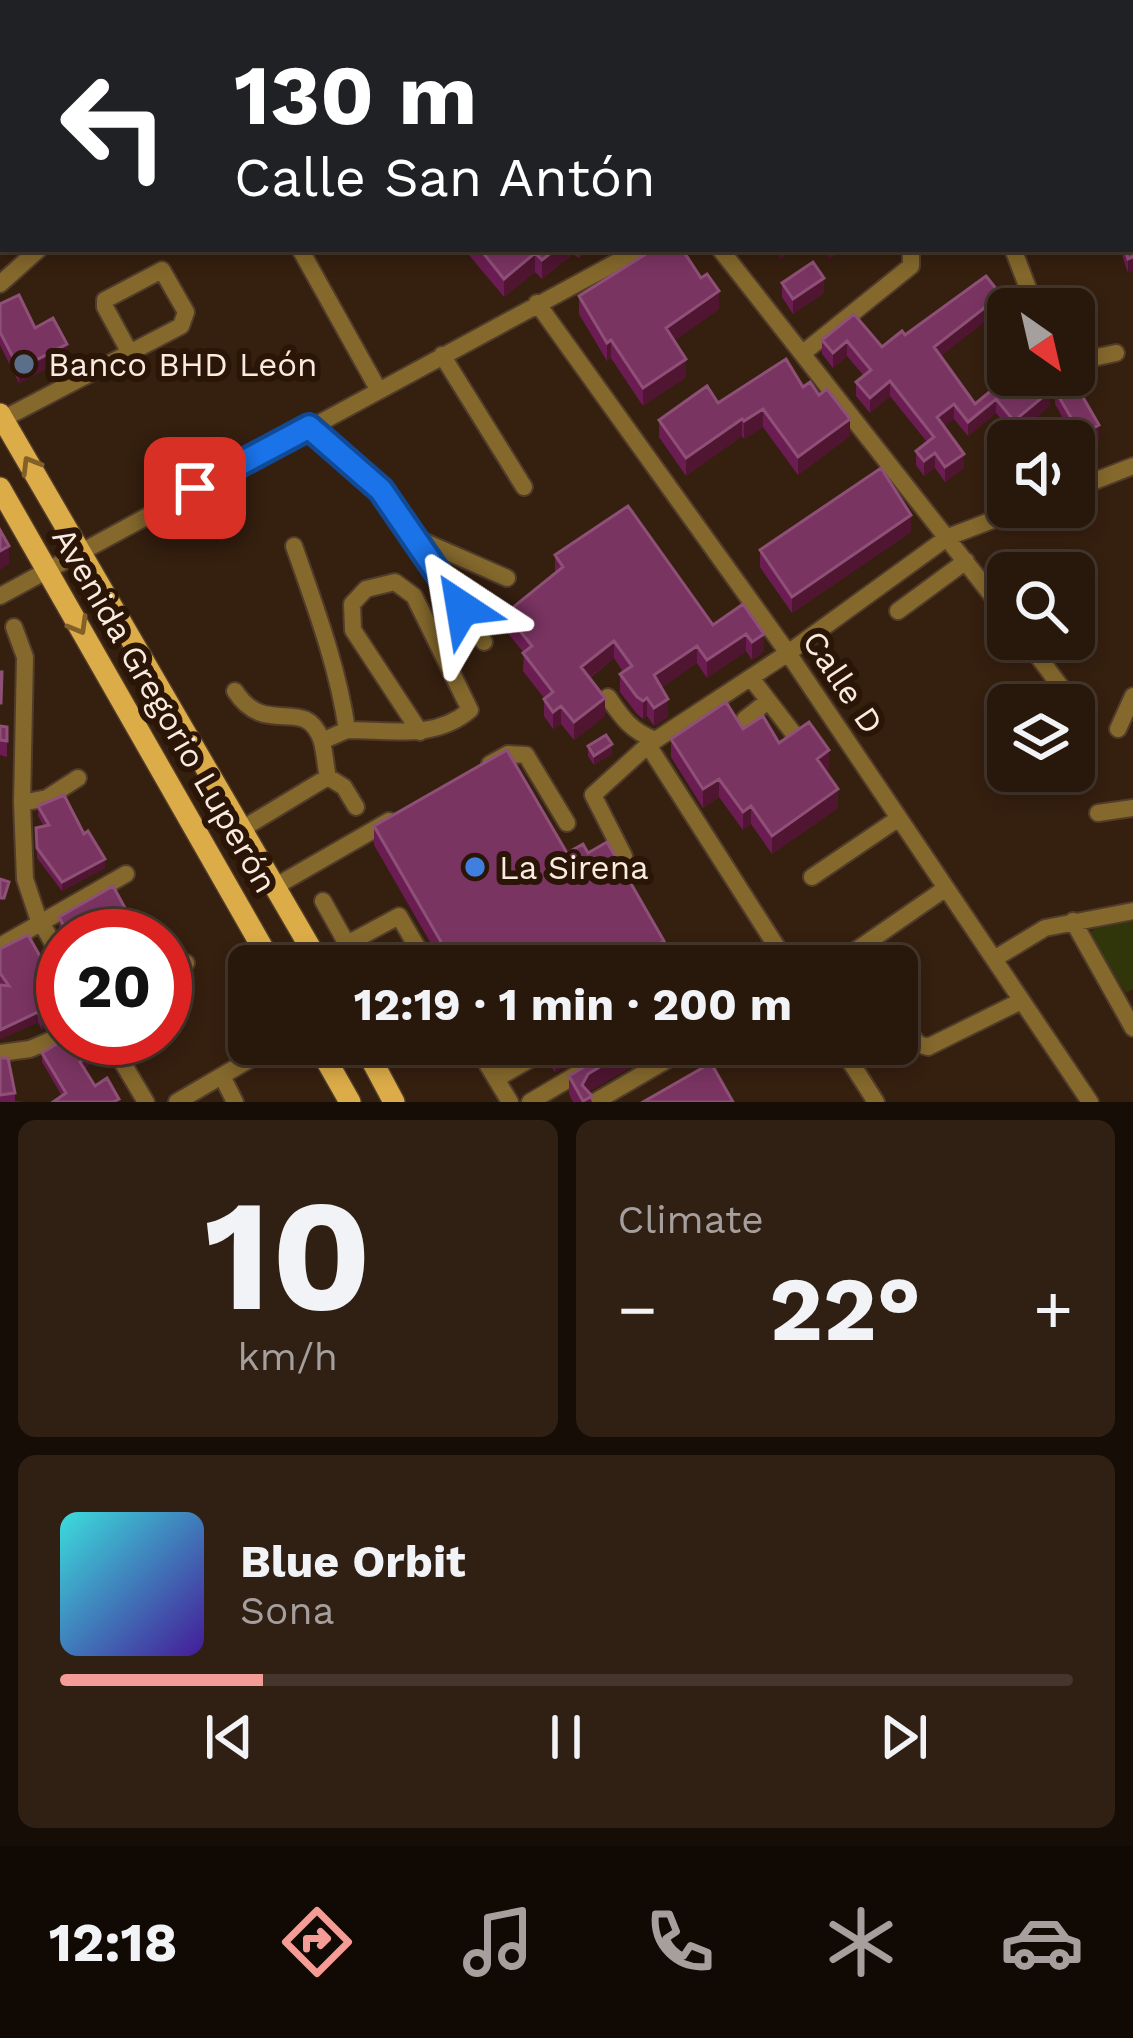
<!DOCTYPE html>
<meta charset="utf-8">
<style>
body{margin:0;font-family:"Work Sans",sans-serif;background:#302014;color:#f1f3f6;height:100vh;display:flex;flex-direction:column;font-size:45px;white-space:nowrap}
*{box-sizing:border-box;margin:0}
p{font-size:39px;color:#a59f9d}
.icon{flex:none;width:66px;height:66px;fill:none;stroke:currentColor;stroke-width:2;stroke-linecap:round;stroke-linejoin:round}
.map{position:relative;height:1102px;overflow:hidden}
.panel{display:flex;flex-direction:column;gap:18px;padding:18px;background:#160d06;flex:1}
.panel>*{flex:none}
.hud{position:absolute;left:0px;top:0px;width:1134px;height:252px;box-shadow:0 6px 18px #0003,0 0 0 3px #44362c;background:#202124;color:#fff;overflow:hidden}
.needle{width:78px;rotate:146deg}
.tools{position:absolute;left:987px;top:288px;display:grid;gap:24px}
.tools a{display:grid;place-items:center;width:108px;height:108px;border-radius:18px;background:#28170b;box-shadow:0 6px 18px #0003,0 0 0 3px #44362c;font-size:60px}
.speed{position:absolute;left:36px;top:909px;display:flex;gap:24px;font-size:60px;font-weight:700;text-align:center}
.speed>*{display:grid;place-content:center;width:156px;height:156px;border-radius:50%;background:#28170b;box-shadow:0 6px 18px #0003,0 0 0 3px #44362c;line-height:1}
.speed .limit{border:18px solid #d22;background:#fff;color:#111}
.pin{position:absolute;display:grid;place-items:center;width:102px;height:102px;color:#fff;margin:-51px;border-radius:24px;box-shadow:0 6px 18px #0006}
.me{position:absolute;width:132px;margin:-66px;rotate:327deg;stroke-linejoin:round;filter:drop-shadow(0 0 9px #0008)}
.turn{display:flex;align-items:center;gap:42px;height:252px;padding:0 36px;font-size:54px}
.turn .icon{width:156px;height:156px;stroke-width:2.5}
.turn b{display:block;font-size:84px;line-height:102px}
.big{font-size:90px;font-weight:700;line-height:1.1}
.panel .tile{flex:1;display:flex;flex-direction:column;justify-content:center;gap:18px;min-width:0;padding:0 42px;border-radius:18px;background:#302014}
.panel .dial{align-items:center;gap:0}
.dial b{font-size:156px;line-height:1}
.song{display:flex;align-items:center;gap:36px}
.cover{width:144px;height:144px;border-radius:18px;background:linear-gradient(135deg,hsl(180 70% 55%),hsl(260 70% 35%))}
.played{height:12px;border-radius:6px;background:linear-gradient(90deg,#f59c96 20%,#44362c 20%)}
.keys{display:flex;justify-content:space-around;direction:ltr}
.heat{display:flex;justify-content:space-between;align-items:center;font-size:66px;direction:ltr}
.panel .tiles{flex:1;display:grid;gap:18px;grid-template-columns:1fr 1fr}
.tile:last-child{grid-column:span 2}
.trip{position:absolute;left:228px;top:945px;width:690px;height:120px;border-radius:18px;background:#28170b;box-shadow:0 6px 18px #0003,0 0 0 3px #44362c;font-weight:700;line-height:120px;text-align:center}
.tab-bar{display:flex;height:192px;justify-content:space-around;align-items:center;background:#100904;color:#a59f9d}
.tab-bar .icon{width:84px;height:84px}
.tab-bar .current{color:#f59c96}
.tab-bar b{font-size:54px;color:#f1f3f6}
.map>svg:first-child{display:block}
</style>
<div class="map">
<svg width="1133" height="1102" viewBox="0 0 1133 1102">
<rect width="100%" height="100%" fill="#351f0f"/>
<path fill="#303609" d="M1133,920V989L1126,993L1088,935L1094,929Z"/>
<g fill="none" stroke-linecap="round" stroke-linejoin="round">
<g stroke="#513c2c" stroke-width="20">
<path id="minor" d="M517,0L519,3
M836,0L837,3
M111,3L115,0
M178,3L179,0
M217,3L219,0
M660,3L664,0
M776,3L779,0
M1113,3L1119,0
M0,48L3,47
M0,78L3,77
M1131,176H1133
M300,249L378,389
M720,249L1008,616
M1013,249L1036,309
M0,284L39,249
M537,303L788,653L1090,1102
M803,353L911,266V249
M442,355L524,487
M1074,362L1116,353
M3,419L181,326L186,312L162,270L105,300V307L130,353
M309,427L381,490L484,642
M1074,489L1133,466
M418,539L507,578
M294,546C315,606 338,667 347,730L322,741
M0,596L641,249
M898,611L966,561
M14,627L25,657L22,803L25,879L37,915L63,961
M1025,639L1076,707
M751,678L794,734
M235,691C266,739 304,694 321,739C325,750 325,765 328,777
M608,697C622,718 632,732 656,740
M745,719L768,701
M1118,729L1133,696
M347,730C391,730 435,740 470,710L414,596L395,582L366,589L352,604L353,630L420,732
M648,745L789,966
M490,764L508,754L526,755L567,823
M22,803L47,798L78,778
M1098,813L1133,808
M242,829L328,777L344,787L356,807
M624,856L593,795L648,745L788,653L948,537L1027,507
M812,877L899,818
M276,886L389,821
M323,901L347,944L399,916L428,966
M1073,921L1133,1028
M0,946L126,874
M994,959L1045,928L1133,911
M860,966L853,957L855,951L946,888
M165,976L186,963
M897,1016L918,1044L928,1047L1021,1001
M108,1038L146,1102
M475,1044L510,1102
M839,1044L876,1102
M0,1053L30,1049L63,1035
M222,1076L235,1102
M496,1079L556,1044
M177,1102L276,1044
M530,1102L586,1069
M595,1102L694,1044"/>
</g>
<g stroke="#513c2c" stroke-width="24">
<path id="major" d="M1131,5L1133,14
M0,414L321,966
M0,488L273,966
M317,1044L350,1102
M363,1044L394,1102"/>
</g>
<path stroke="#9d8b7e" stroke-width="3" stroke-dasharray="9 9" stroke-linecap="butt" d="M662,966L667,963L665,959"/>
<use href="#minor" stroke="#84682c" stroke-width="16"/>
<use href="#major" stroke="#dcac48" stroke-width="21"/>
</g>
<path fill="#6b1d53" d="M464,249H590L579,258L573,254L542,279L535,272L504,297Z
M1120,249H1131L1128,273Z
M782,283L824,293L793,314L782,297Z
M579,296L719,309L674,341L686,377L643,406L611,358L607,361L579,314Z
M0,304L35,328L67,358L19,383L0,345Z
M1001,309L940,356L975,404L1010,375L1050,406L1014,435L996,413L968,436L954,419L944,426L964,468L945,482L935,468L924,476L916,465V451L927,442L890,396L870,413L856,396V382L864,376L847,356L833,368L822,354V340L854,314L882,347L905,335Z
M803,387L850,436L798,475L763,427L744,439L742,436L686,476L659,437V420L718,403Z
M1055,390L1099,440L1081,450L1055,404Z
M911,532L792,613L760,567V550Z
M555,555L713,625L743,604L764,651L752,660L746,651L707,678L697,663L661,688L668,717L654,726L647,716L643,719L637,714L620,692V674L623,672L614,658L590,678L605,716L574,740L561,724L553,729L544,716V698L523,671L524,653L506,631V613L555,573Z
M0,726L7,727V757L0,755Z
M743,729L779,743L829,769L825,771L838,808L772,854L751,824L743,830L719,797L703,808L671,757V739Z
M588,746L612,754L594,765L588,756Z
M38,806L84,834L105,868L62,891L37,858L36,828L44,826L38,816Z
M374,826L567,853L664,959L653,966H444L374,845Z
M59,917L131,928L117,936H64L59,927Z
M0,949L49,972L42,1030L38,1022L0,1039Z
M490,1044H519L498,1057Z
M603,1044L555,1072L549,1063L551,1044Z
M622,1044H669L588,1092L592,1102H573L569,1094V1076Z
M42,1053L93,1061L84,1069L95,1086L119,1102L62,1096L42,1062Z
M0,1058L15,1093V1101L25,1102H0Z"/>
<path fill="#4f1531" d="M556,249H573V254L542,279V260Z
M579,249H590L579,258Z
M781,249H793L779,260Z
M828,249H847L828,260Z
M535,253V272L504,297V279Z
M1133,257V271L1128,273V259Z
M824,278V293L793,314V299Z
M719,291V309L666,347V328Z
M1001,295V309L934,362V347Z
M611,340V358L607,361V343Z
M847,341V356L833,368V353Z
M67,344V358L19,383V369Z
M686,359V377L643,406V388Z
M890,381V396L870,413V398Z
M1050,391V406L1014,435V421Z
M996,399V413L968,436V422Z
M954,404V419L937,432V417Z
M763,409V427L744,439V421Z
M742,419V436L686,476V458Z
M850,419V436L798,475V457Z
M1099,425V440L1081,450V435Z
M935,453V468L924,476V461Z
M964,454V468L945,482V467Z
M911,515V532L792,613V597Z
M9,546V564L0,570V551Z
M746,634V651L707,678V660Z
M764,634V651L752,660V642Z
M614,641V658L581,684V667Z
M697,646V663L654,693V675Z
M605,698V716L574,740V722Z
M647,698V716L643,719V701Z
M668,699V717L654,726V708Z
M561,706V724L553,729V712Z
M612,744V754L594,765V756Z
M829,750V769L817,778V759Z
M719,779V797L703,808V789Z
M838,789V808L772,854V836Z
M751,806V824L743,830V812Z
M105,859V868L62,891V882Z
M131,919V928L117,936H99Z
M664,941V959L653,966H621Z
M63,1010V1019L42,1030V1020Z
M38,1012V1022L0,1039V1030Z
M498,1044H519L498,1057Z
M573,1044H603L555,1072V1055Z
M638,1044H669L588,1092L582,1102V1085L588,1074Z
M93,1052V1061L80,1072V1062Z"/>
<path fill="#7a3462" stroke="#8e5076" stroke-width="3" d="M1131,97L1133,108V135L1131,136Z
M1131,228H1133V257L1128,259L1125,249H1131Z
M480,249H556L542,260L535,253L504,279Z
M654,249H682L701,278L707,274L719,291L666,328L686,359L643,388L611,340L607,343L579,296Z
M813,262L824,278L793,299L782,283Z
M986,276L1001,295L934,347L975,404L1010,375H1036L1050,391L1014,421L996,399L968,422L954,404L937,417L964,454L945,467L935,453L924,461L916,451L934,437L890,381L870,398L856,382L871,370L847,341L833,353L822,340L854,314L882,347L902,331L905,335Z
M19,295L35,328L53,318L67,344L19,369L0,332V304Z
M786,359L803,387L810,382L819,395L827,389L850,419L798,457L763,409L744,421L742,419L686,458L659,420L707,386L718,403Z
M1073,380L1099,425L1081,435L1055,390Z
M881,468L911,515L792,597L760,550Z
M628,506L713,625L743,604L764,634L752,642L746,634L707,660L697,646L654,675L668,699L654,708L647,698L643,701L637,697L620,674L632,666L614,641L581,667L605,698L574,722L561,706L553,712L544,699L553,692L523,653L532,646L506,613L563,567L555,555Z
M0,530L9,546L0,551Z
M0,672H2L1,703H0Z
M726,702L743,729L763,716L779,743L809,722L829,750L817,759L838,789L772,836L751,806L743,812L719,779L703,789L671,739Z
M0,726L7,727V741L0,740Z
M606,735L612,744L594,756L588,746Z
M507,750L567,853L583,844L588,853L607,842L664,941L621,966H455L374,826Z
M64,795L84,834L88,831L105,859L62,882L37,848L36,828L49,825L38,806Z
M0,879L9,882L4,898H0Z
M113,886L131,919L99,936H69L59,917Z
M28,935L49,972L57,968L63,980V1010L42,1020L38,1012L0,1030V985L9,986L0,973V949Z
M66,1038H85L93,1052L80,1062L95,1086L107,1078L119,1099L113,1102H53L66,1093L42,1053Z
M551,1044H573L555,1055Z
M622,1044H638L588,1074L582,1085L592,1096L583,1101L569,1076Z
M0,1058H8L15,1093L0,1095Z
M711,1063L733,1102H643Z"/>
<defs><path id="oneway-chevron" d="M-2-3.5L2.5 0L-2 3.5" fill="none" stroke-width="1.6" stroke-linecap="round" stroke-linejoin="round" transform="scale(3)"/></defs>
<g stroke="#836027">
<use href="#oneway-chevron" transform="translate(30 465) rotate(-121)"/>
<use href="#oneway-chevron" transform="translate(79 626) rotate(60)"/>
</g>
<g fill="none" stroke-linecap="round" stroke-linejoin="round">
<g stroke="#114b97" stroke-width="30">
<path id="route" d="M195,488L309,427L381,490L462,608"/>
</g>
<use href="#route" stroke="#1a73e8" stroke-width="21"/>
</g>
<circle fill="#5c6f8a" stroke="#2a1506" stroke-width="4.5" cx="24" cy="364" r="12"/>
<circle fill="#3f7fe0" stroke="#2a1506" stroke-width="4.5" cx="475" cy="867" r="12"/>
<g text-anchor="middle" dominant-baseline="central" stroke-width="12" stroke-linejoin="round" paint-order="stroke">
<g font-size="33" fill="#faebe1" stroke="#2a1506" text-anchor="start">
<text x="48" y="364">Banco BHD León</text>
<text x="499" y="867">La Sirena</text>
</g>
<g font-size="33" fill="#faebe1" stroke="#2a1506">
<text transform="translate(843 682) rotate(56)">Calle D</text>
<text transform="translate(165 710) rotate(60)">Avenida Gregorio Luperón</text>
</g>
</g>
</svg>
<div class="tools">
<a><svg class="needle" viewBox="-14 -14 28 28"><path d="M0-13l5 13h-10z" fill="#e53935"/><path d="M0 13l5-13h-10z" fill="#a59f9d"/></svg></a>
<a><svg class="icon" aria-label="sound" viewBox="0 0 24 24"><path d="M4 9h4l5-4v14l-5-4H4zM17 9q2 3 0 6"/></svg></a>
<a><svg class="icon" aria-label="search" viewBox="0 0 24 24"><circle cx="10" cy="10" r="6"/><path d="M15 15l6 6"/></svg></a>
<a><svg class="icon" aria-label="layers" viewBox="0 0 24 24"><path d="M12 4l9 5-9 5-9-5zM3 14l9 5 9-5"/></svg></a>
</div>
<div class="speed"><div class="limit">20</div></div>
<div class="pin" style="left:195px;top:488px;background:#d93025"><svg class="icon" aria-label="arrive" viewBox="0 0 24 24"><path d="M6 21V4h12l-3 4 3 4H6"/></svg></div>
<svg class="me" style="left:462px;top:608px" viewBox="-20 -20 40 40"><path d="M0-17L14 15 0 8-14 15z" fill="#1a73e8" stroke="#fff" stroke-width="4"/></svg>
<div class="trip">12:19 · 1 min · 200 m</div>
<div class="hud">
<div class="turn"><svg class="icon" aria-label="left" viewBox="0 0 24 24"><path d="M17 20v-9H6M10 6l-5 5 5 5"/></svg><div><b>130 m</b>Calle San Antón</div></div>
</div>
</div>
<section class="panel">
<div class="tiles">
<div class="tile dial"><b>10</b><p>km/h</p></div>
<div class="tile"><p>Climate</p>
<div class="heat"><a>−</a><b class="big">22°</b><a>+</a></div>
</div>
<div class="tile">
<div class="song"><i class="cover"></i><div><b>Blue Orbit</b><p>Sona</p></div></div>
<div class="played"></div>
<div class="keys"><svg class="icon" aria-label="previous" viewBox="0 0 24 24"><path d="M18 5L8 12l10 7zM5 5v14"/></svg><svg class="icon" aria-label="pause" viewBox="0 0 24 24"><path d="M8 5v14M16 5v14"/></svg><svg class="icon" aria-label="next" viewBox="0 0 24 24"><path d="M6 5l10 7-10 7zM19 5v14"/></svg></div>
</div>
</div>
</section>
<nav class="tab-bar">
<b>12:18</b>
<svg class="icon current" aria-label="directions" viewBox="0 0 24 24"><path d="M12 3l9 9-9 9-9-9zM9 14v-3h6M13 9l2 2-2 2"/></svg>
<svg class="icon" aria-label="music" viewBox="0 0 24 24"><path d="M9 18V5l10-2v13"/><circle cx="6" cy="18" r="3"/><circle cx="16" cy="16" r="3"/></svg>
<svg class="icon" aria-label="phone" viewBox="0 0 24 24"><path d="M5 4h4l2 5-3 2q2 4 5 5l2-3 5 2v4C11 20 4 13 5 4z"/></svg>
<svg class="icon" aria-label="climate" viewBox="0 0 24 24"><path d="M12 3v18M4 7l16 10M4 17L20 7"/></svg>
<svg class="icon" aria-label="car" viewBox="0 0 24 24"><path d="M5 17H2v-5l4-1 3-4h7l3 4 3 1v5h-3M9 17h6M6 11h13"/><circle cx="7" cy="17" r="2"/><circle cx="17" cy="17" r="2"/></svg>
</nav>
